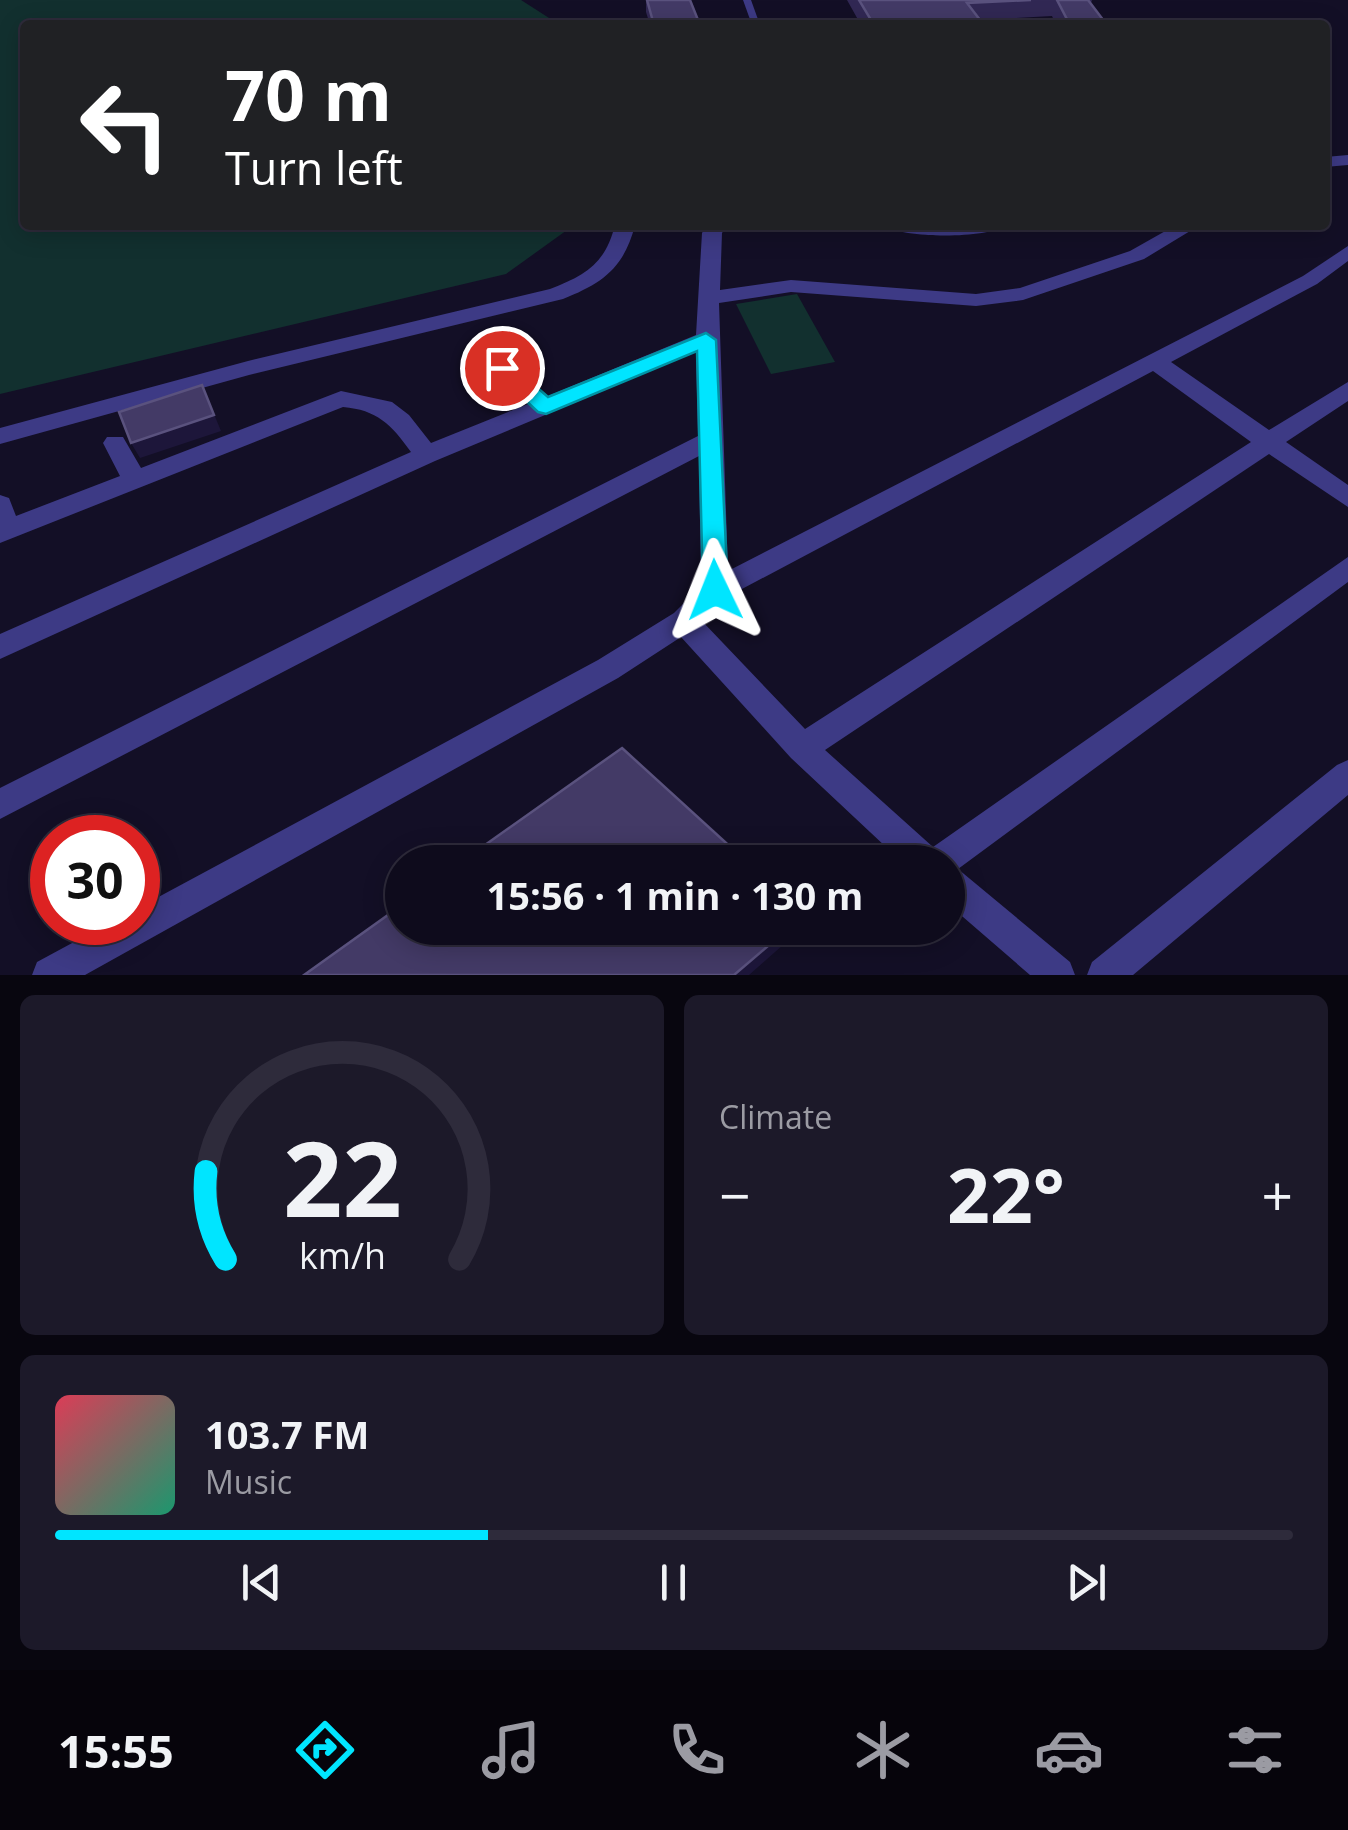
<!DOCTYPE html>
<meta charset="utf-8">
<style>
body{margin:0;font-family:"Open Sans",sans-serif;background:#1c1929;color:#f1f3f6;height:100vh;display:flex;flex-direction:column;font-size:38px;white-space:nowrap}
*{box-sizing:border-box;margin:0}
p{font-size:32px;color:#9b9ba3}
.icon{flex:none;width:55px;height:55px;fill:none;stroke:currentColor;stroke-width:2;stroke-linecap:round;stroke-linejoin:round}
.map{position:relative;height:975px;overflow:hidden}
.panel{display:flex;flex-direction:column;gap:20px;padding:20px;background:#08060f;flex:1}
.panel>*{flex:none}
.top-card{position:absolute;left:20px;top:20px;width:1310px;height:210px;border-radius:10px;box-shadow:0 5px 25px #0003,0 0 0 2px #2e2b3b;background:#202124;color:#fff;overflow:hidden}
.speed{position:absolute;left:30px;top:815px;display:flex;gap:20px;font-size:50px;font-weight:700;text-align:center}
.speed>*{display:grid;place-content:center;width:130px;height:130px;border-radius:50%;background:#0e0b1c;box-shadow:0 5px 25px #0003,0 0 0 2px #2e2b3b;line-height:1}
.speed .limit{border:15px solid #d22;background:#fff;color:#111}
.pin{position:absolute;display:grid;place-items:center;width:85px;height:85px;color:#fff;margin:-42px;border:5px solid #fff;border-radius:50%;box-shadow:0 2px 10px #0007}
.me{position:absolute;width:110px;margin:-55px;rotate:358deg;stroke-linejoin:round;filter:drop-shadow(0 0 8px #0008)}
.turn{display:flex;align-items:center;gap:35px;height:210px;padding:0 40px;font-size:45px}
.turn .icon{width:130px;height:130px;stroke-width:2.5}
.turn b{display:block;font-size:70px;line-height:85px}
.big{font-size:75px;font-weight:700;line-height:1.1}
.panel .widget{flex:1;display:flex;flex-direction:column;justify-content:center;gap:15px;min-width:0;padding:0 35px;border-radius:15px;background:#1c1929}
.panel .dial{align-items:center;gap:0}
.dial svg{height:260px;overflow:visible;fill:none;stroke:#2e2b3b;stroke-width:7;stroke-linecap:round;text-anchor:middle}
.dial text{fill:#f1f3f6;stroke:none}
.song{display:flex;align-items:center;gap:30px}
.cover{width:120px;height:120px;border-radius:15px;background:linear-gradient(135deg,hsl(350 70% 55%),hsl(160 70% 35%))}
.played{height:10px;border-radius:5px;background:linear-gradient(90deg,#00e5ff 35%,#2e2b3b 35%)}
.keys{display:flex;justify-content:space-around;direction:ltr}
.heat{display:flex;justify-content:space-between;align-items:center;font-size:55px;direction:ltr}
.panel .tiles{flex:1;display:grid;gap:20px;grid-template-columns:1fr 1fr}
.widget:last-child{grid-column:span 2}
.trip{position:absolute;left:385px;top:845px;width:580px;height:100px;border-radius:50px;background:#0e0b1c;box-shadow:0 5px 25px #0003,0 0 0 2px #2e2b3b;font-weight:700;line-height:100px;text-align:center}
.tabs{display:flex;height:160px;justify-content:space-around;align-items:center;background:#06040b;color:#9b9ba3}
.tabs .icon{width:70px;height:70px}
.tabs .on{color:#00e5ff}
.tabs b{font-size:45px;color:#f1f3f6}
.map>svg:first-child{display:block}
</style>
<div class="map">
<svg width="1348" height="975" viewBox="0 0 1348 975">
<rect width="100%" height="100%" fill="#130f26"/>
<path fill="#12302f" d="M0,0H521L560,25H25V225H574L506,274L0,394Z
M797,294L835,362L771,374L736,304Z"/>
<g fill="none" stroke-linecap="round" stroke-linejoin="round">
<path fill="#3d3a85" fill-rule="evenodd" d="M743,0H751L760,25H752Z"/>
<path fill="#3d3a85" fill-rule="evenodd" d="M1348,155V165L1325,167V157Z
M615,225H635C624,268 603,283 563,299L249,375L0,444V428L248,361L550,289C586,275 605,264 615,225Z
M707,225H727L722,233L720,290L791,280L976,294L1020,288L1130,251L1176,225H1200L1144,259L1023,300L976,306L791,292L719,303L728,571L1303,276L1348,246V261L1317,284L1171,362L1269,430L1348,382V401L1286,442L1348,485V507L1269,454L825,750L933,847L1348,557V582L958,869L1070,962L1075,975H1030L948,904V862H902L791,758L681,637L618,678L85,975H32L37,962L111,922H138V908L598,660L674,613L701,586L699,456L0,819V788L698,436L696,352L435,461L0,659V634L411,452C391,424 377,410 343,407L0,543V495L9,498L16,516L120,476L103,443L107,437H123L141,468L341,391L392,402L409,415L431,443L528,404L471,354L468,349L471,344H487L548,396L696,335L702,233ZM1153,371L1251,442L805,729L702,621L725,598Z
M884,225H1006C988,239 902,239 884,225Z
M1348,760V795L1133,975H1087L1092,962L1337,765Z"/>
</g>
<path fill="#312854" d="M646,0H690L700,25H650L646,12Z
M847,0H1092L1091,3L1107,25H1056L1052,16L980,20L979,25H861Z"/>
<path fill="#1d163a" d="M202,385L221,431L140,458L131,443Z
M789,928H801L800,930L749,975H734Z"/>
<path fill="#433a66" stroke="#5a527e" stroke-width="2.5" d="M647,0H690L700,25H654Z
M859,0H1031L967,3L980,20L925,24L926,25H874Z
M1057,0H1088L1107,25H1070Z
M202,385L214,415L131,443L119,412Z
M622,748L747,862H461Z
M402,905V928H789L734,975H304Z"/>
<path fill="#00e5ff" stroke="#0095a6" stroke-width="2.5" d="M706,333L716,340L728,590L724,597H706L703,590L697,351L546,414L538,412L491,368L502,361L509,363L548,397Z"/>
</svg>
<div class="speed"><div class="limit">30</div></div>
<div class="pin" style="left:502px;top:368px;background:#d93025"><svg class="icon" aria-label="arrive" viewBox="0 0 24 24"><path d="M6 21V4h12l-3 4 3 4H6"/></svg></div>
<svg class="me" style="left:715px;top:590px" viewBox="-20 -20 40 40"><path d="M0-17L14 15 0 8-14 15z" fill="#00e5ff" stroke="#fff" stroke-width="4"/></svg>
<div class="trip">15:56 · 1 min · 130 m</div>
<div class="top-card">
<div class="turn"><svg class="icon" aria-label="left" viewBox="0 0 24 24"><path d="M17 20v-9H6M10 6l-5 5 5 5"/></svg><div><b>70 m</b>Turn left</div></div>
</div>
</div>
<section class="panel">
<div class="tiles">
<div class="widget dial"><svg viewBox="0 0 100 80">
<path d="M14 69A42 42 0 1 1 86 69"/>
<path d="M14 69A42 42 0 0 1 8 42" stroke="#00e5ff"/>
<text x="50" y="56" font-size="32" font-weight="700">22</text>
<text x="50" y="72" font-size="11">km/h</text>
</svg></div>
<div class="widget"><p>Climate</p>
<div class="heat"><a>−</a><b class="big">22°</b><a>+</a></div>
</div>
<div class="widget">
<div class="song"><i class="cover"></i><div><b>103.7 FM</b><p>Music</p></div></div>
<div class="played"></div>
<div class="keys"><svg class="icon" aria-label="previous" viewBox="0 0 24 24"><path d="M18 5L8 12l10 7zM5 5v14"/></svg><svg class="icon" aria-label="pause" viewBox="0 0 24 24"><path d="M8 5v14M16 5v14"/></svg><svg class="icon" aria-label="next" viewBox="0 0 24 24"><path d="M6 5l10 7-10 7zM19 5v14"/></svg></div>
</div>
</div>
</section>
<nav class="tabs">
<b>15:55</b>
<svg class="icon on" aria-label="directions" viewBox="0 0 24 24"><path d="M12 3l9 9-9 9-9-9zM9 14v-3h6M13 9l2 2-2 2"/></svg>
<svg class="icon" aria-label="music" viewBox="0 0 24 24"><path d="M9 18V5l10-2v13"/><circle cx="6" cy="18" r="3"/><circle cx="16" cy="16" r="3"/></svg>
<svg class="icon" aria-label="phone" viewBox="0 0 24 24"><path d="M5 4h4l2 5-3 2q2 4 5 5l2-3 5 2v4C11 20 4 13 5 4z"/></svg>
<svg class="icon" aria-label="climate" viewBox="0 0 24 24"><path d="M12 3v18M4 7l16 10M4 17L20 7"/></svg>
<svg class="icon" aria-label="car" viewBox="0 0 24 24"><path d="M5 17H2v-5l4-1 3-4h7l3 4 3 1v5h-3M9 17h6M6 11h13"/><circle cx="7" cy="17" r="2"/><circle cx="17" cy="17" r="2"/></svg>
<svg class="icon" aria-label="filters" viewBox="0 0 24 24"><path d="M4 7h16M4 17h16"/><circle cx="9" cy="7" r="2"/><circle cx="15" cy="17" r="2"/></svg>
</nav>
